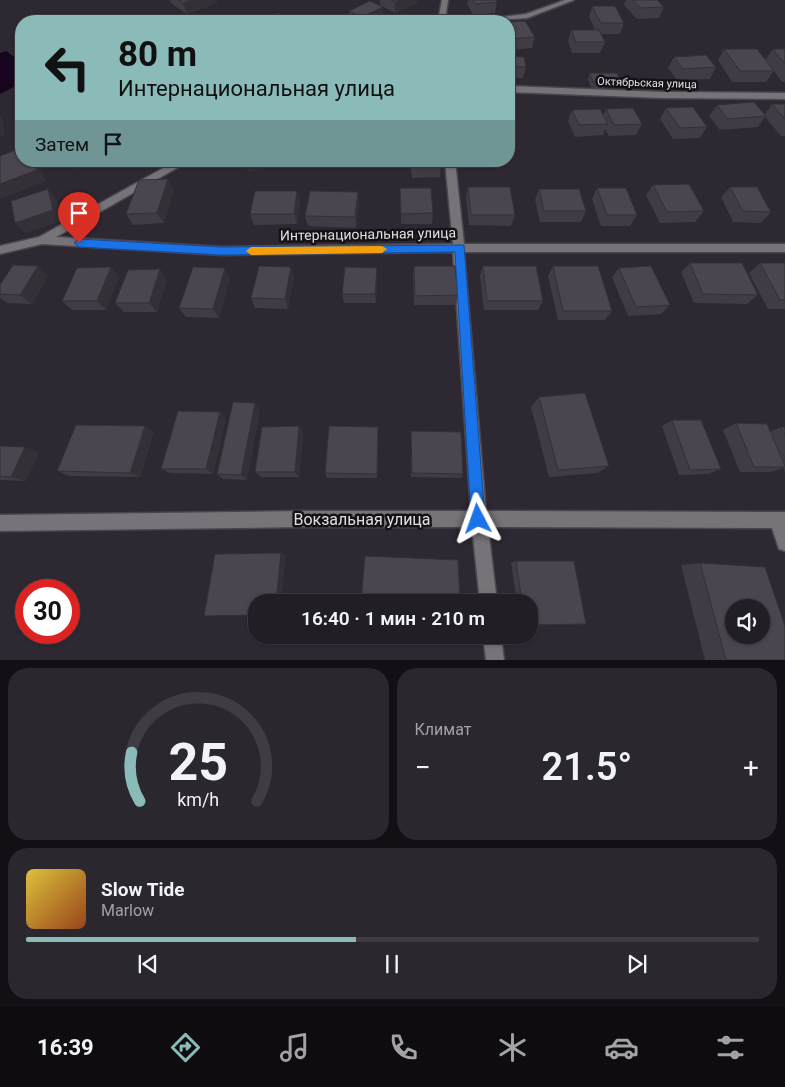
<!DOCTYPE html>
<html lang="ru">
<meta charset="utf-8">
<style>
body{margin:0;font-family:Roboto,sans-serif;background:#2a272e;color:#f1f3f6;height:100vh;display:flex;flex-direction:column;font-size:19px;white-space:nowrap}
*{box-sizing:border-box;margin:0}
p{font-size:16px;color:#a2a2a7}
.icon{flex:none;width:28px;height:28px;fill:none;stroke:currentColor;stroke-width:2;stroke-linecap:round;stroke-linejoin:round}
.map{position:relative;height:660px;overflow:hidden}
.sheet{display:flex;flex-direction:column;gap:8px;padding:8px;background:#131015;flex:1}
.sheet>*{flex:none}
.hud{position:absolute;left:15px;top:15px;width:500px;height:152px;border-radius:20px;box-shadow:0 1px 4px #0004,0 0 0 1px #3f3c43;background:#8bbbb9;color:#111;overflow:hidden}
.controls{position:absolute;left:725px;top:599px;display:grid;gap:10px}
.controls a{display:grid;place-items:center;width:45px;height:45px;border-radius:50%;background:#221e26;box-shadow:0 1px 4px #0004,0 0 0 1px #3f3c43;font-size:25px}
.speed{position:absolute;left:15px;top:579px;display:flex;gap:10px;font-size:25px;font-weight:700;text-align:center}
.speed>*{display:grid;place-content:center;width:65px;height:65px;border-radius:50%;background:#221e26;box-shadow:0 1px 4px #0004,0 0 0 1px #3f3c43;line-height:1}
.speed .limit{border:8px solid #d22;background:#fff;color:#111}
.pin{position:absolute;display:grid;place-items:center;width:42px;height:42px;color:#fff;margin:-51px -21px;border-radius:50% 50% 50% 0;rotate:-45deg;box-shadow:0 0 5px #0007}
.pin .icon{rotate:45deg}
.me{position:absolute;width:55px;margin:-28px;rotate:356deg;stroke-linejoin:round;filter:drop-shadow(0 0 4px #0008)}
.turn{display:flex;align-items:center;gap:18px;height:105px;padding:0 20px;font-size:22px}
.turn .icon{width:65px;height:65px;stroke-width:2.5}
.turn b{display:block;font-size:35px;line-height:42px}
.then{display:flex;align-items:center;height:48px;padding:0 20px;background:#0003;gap:10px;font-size:19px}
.big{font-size:38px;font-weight:600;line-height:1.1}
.sheet .tile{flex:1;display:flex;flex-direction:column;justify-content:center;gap:8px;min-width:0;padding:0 18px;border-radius:20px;background:#2a272e}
.sheet .dial{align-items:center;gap:0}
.dial svg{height:130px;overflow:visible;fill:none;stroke:#3f3c43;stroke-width:7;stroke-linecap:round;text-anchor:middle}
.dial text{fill:#f1f3f6;stroke:none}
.song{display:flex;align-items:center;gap:15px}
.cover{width:60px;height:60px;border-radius:8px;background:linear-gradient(135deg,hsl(50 70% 55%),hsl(20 70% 35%))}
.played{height:5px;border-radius:2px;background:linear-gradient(90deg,#8bbbb9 45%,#3f3c43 45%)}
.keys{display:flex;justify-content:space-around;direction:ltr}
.heat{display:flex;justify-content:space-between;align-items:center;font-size:28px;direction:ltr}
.sheet .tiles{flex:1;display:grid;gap:8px;grid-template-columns:1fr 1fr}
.tile:last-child{grid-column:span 2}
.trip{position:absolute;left:248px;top:594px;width:290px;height:50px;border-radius:20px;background:#221e26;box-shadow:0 1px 4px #0004,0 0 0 1px #3f3c43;font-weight:600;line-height:50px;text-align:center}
.tab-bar{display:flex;height:80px;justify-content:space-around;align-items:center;background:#0e0c0f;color:#a2a2a7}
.tab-bar .icon{width:35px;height:35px}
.tab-bar .current{color:#8bbbb9}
.tab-bar b{font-size:22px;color:#f1f3f6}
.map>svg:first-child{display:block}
</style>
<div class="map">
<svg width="785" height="660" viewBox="0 0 785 660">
<rect width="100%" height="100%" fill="#2e2832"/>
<path fill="#180620" d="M6,51L21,62C22,84 19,85 0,94V53Z"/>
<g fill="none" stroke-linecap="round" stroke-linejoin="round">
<g stroke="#4b454e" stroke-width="3">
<path id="minor" d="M442,0H448L445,21H438Z
M565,0H574L527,18L482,21L486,19L526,14Z
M509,86L663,92L785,93V99L663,98L509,92Z
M176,161H189L56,237L222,247L453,244L445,161H455L464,244H785V252H464L486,511L785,512V551L779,549L772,528L488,527L497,602H480L472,527H304L0,531V515L304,511H471L453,252L222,255L42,244L0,254V246L39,237Z
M483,635H501L504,660H486Z"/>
</g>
<use href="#minor" fill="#777479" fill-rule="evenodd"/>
</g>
<path fill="#403b44" d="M170,0H216L217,3L187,14L172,4Z
M380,0H417V3L395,13L380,5Z
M468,0H496L497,2L495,13L473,15L467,3Z
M626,0H657L664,7L659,18L637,19L624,5Z
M592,6L624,23L620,34H601L605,42L600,53H572L568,41L571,30H595L589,17Z
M383,7V18L377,21H349V11Z
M509,22L535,37L532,48L509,50Z
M724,49L765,60L773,49H785V82H782L774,71L766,82H732L718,60Z
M509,56L526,67L523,78H509Z
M674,57L716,67L710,79L677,80L668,68Z
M590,73L621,82L619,88H591L588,79Z
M772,104H785V136H781L765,117L758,127L720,130L709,116L717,105L765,114Z
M666,108L707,127L700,138L673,139L660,119Z
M606,109L642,124L636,135L609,136L605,129L603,135L575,137L568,121L572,110L603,115Z
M410,161H440L441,166L440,177L412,178Z
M653,185L704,211L695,222L660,223L646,195Z
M468,187L515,215L511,226L469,225L466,197Z
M730,187L771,212L761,223L733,222L721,197Z
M400,188L433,213L432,224H401Z
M597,188L637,215L630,226H601L592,199Z
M539,189L586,211L581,222H540L535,200Z
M174,190L164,223L133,225L126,214Z
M297,191L300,201L297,224L254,225L250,214Z
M359,203L356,228L308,226L305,216Z
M690,263L758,295L747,304L694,303L681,272Z
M760,263H785V309H768L749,273Z
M38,266L48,276L32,304L7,303L0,298V285Z
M414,266L458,295L456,305H414L413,276Z
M483,266L543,301L538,310H484L480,275Z
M553,266L612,311L605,320H558L548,276Z
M111,267L119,277L106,310H72L62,301Z
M377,268V277L376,303H344L342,294Z
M619,268L670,305L661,314L628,316L612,277Z
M294,277L288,309L255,308L251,298Z
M230,278L219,318L186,317L179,308Z
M167,279L157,312H124L115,303Z
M539,397L609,466L597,473L549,477L531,407Z
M260,410L247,480L223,479L217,474Z
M220,412L226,418L213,474L170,473L161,469Z
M672,420L721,469L708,474L679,475L662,426Z
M736,423L770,432L781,427H785V472L783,468L771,472H740L723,430Z
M145,426L154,432L140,477L70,476L57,471Z
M299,426L303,433L299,477H261L255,472Z
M378,427L377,478H327L325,473Z
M411,431L463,474L461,478L411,477Z
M0,446L39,452L26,481L0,480Z
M516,561L529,602H517L511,563Z
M700,563L785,660H705L681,565Z"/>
<path fill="#343037" d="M192,0H216L217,3L187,14L183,3Z
M400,0H417V3L395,13V2Z
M383,7V18L377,21H362L361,17Z
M0,116L3,120L5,135L0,136Z
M33,161H37L46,181L0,199V184Z
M69,161H96L76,170Z
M244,161H273L274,166L248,172Z
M168,179L174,190L164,223L157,213Z
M48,189L57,200L62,221L25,233L15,223Z
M297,191L300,201L297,224L294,214Z
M358,192L359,203L356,228L355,217Z
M38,266L48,276L32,304L20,295Z
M111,267L119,277L106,310L97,301Z
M291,267L294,277L288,309L285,299Z
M225,268L230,278L219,318L213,309Z
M377,268V277L376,303L375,294Z
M160,269L167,279L157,312L149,303Z
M255,403L260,410L247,480L241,475Z
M220,412L226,418L213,474L206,469Z
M145,426L154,432L140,477L130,473Z
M299,426L303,433L299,477L295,472Z
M25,447L39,452L26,481L11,477Z
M281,553L286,555L281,602H276Z"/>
<path fill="#4b454f" stroke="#343037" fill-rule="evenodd" d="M178,0H192L183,3Z
M391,0H400L395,2Z
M473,0H496L497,2L475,4Z
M633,0H657L664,7L641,8Z
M370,1L383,7L361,17L349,11Z
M592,6H615L624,23H601Z
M279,13L291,20L287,21H264L262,20Z
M336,18L342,21H330Z
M525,21L535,37L509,39V22Z
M571,30H599L605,42H576Z
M724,49H757L774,71H740Z
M773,49H785V64Z
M706,55L716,67L683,69L674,57Z
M509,56L524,57L526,67L509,66Z
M590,73H617L621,82H593Z
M754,102L766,116L728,119L717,105Z
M772,104H785V119Z
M693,107L707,127L680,128L666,108Z
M633,108L642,124L614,125L606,109Z
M600,109L608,124L579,125L572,110Z
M21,128V142L15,130Z
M21,148V161H33L37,170L0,184V156Z
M412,161H440L441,166L412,167Z
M168,179L157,213L126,214L139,180Z
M689,184L704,211L667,212L653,185Z
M468,187H510L515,215H471Z
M730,187H757L771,212L743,211Z
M400,188H431L433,213L401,214Z
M597,188H626L637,215H607Z
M48,189L53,210L15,223L11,201Z
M539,189H579L586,211H544Z
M255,191H297L294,214H250Z
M310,191L358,192L355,217L305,216Z
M690,263H742L758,295L703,294Z
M760,263H785V300H780Z
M13,265L38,266L20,295L0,294V285Z
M259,266L291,267L285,299L251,298Z
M414,266H455L458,295L415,296Z
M483,266H536L543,301H487Z
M553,266H598L612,311H563Z
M651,266L670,305L636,307L619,268Z
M111,267L97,301H62L77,268Z
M193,267L225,268L213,309L179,308Z
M345,267L377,268L375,294H342Z
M160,269L149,303H115L128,270Z
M585,393L609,466L558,470L539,397Z
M233,402L255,403L241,475L217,474Z
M178,411L220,412L206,469H161Z
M672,420H701L721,469L690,470Z
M736,423L767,424L785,466V467H754Z
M76,425L145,426L130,473L57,471Z
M299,426L295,472H255L262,427Z
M329,426L378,427L377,474L325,473Z
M781,427H785V435Z
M411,431L461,432L463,474L412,473Z
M0,446L25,447L11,477L0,476Z
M281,553L276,602H256V615L204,616L215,554Z
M365,556L458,560L460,602H361Z
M516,561H574L586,624L529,625V602H522Z
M700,563L765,567L785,626V660H726ZM734,608H761V635H734Z"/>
<path fill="#1a73e8" stroke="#114b97" d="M79,239L222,247L464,245L485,519L483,524L478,526L473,524L471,519L455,252L222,255L79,247L74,243Z"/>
<path fill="#f59e0b" d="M382,246L387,249L382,253L251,255L246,251L251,247Z"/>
<g text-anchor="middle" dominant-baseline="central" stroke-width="5" stroke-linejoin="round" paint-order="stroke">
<g font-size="11" fill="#e1dde3" stroke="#151216">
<text transform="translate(647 83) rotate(2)">Октябрьская улица</text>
</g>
<g font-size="14" fill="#e1dde3" stroke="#151216">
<text transform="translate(368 234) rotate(-1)">Интернациональная улица</text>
</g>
<g font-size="16" fill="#e1dde3" stroke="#151216">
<text x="362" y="519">Вокзальная улица</text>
</g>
</g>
</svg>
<div class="controls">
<a><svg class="icon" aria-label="sound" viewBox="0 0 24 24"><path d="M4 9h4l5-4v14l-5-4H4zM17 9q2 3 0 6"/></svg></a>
</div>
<div class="speed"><div class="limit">30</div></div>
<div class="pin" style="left:79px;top:243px;background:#d93025"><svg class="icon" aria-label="arrive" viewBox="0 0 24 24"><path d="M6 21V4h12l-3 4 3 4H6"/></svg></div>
<svg class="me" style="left:478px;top:519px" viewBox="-20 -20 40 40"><path d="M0-17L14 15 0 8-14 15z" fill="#1a73e8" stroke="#fff" stroke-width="4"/></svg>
<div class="trip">16:40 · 1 мин · 210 m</div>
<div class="hud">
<div class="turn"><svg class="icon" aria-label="left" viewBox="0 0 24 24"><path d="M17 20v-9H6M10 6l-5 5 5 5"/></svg><div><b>80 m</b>Интернациональная улица</div></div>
<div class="then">Затем<svg class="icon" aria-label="arrive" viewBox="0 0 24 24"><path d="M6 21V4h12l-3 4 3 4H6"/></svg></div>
</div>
</div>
<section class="sheet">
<div class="tiles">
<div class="tile dial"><svg viewBox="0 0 100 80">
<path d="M14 69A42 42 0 1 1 86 69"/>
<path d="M14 69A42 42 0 0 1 9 39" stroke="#8bbbb9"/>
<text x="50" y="56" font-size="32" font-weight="700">25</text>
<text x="50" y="72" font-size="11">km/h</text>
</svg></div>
<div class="tile"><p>Климат</p>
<div class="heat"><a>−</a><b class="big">21.5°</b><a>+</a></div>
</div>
<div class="tile">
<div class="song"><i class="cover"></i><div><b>Slow Tide</b><p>Marlow</p></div></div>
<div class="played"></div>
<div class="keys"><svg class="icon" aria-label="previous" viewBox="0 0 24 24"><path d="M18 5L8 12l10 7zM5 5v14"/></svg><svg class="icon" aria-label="pause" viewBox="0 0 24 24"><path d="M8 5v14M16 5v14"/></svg><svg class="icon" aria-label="next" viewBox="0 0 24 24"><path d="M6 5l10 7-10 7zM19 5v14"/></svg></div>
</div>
</div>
</section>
<nav class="tab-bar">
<b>16:39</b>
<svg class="icon current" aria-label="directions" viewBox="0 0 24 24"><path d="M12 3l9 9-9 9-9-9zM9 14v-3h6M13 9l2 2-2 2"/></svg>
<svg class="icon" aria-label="music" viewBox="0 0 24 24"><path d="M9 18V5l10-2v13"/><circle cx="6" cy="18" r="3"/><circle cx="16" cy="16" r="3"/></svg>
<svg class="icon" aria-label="phone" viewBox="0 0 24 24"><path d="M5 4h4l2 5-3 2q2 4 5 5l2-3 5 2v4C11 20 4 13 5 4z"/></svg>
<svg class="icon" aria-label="climate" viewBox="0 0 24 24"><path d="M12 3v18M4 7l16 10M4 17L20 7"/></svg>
<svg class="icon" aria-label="car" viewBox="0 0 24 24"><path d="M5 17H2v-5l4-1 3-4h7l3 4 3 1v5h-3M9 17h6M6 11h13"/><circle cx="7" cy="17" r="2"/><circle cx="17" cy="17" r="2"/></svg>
<svg class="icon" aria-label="filters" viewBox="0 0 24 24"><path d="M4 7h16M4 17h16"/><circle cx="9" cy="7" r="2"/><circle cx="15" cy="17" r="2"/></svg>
</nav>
